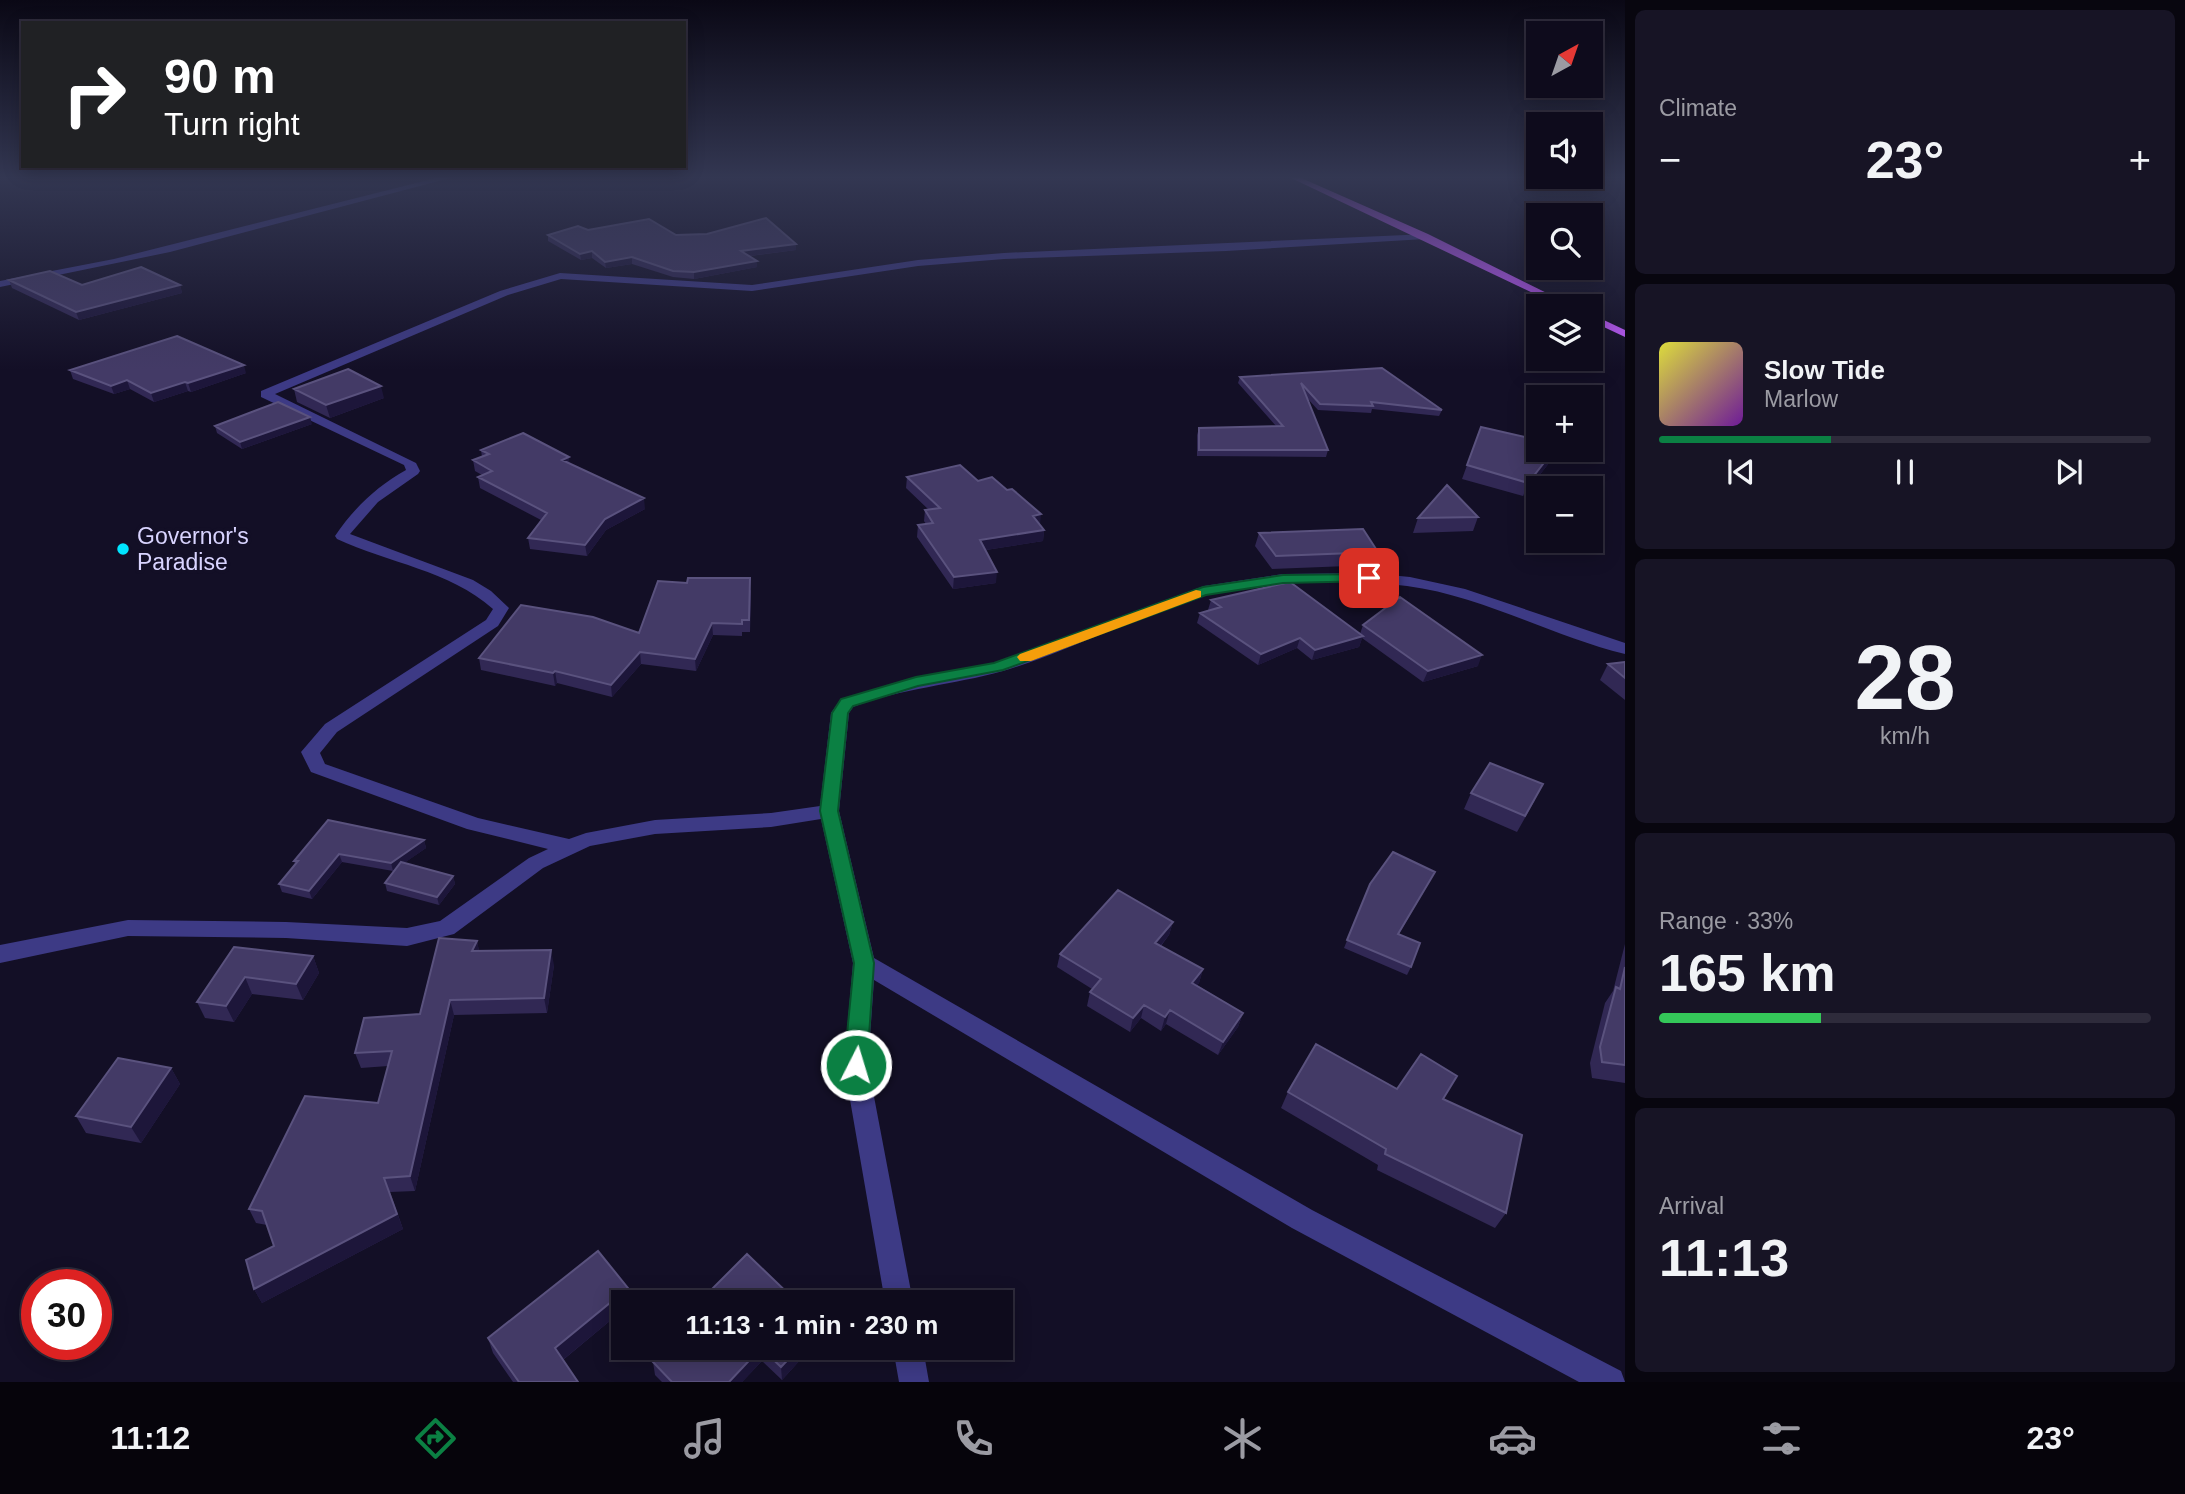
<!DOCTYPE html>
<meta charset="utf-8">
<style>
body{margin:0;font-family:Helvetica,sans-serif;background:#171425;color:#f1f3f6;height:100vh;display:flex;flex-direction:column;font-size:26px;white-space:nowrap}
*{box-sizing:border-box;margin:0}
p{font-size:23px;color:#9b9ba3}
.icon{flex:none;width:38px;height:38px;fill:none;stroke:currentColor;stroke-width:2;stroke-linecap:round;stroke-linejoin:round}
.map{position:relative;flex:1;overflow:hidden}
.details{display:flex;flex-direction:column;gap:10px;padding:10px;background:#08060f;width:560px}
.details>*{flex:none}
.banner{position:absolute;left:21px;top:21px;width:665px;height:147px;border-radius:0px;box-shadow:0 4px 18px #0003,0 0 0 2px #2e2b3b;background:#202124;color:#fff;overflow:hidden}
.needle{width:46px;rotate:40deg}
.buttons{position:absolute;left:1526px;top:21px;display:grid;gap:14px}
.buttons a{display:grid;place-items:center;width:77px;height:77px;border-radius:0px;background:#0e0b1c;box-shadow:0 4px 18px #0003,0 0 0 2px #2e2b3b;font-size:35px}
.speed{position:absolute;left:21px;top:1269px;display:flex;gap:14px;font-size:35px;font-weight:700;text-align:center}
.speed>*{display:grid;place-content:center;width:91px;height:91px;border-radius:50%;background:#0e0b1c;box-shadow:0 4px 18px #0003,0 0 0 2px #2e2b3b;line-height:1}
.speed .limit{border:10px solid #d22;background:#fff;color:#111}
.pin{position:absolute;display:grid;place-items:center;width:60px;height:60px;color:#fff;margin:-30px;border-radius:14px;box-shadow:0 4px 10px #0006}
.me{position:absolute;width:77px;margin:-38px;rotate:5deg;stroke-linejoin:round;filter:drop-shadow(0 0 5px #0008)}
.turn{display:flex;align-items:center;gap:24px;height:147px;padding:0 28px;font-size:32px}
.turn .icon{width:91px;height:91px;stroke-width:2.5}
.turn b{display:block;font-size:49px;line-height:60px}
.big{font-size:52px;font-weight:700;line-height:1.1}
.details .tile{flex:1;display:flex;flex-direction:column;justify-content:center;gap:10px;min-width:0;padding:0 24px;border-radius:10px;background:#171425}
.details .dial{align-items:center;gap:0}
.dial b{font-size:91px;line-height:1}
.song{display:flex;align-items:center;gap:21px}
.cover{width:84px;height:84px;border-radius:10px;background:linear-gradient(135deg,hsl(60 70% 55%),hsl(280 70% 35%))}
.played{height:7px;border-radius:4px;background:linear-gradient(90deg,#0b8043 35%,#2e2b3b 35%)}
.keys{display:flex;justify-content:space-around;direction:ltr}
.heat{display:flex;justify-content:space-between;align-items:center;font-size:38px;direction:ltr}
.charge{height:10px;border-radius:5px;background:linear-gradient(90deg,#34c759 33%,#2e2b3b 0)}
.trip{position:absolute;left:611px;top:1290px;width:402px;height:70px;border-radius:0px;background:#0e0b1c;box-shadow:0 4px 18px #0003,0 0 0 2px #2e2b3b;font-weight:700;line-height:70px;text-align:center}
.menu{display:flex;height:112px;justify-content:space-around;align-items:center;background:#06040b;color:#9b9ba3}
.menu .icon{width:49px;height:49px}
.menu .on{color:#0b8043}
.menu b{font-size:32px;color:#f1f3f6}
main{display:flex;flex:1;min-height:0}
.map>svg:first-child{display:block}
</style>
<main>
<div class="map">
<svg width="1625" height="1382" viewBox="0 0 1625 1382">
<rect width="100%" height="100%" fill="#130f26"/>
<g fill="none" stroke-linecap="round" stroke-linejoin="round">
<path fill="#3d3a85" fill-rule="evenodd" d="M440,177H454L170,252L0,287V281L114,259Z
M1428,234V238L1425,239L1226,251L1004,259L918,266L752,291L561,279L508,295L275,394L416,463L420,471L418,474L378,502L350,534L473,580L491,591L509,608L498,626L337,732L320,753L325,764L478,818L569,839L586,833L655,820L771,813L820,806L831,713L841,699L916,677L994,663L1204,586L1283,574L1369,573L1410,577L1465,589L1625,643V654C1551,636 1483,596 1407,586C1345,579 1267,579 1207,595C1138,614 1071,651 1003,671C953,685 902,688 853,707L849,713L839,811L874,958L1312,1210L1621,1371L1625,1382H1579L1292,1228L874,980L868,1065L913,1302H885L844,1065L853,963L821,819L771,827L655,834L590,846L543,868L454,934L407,946L286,938L128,936L0,963V945L128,920L286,922L407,928L440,921L529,858L548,849L467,829L311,772L301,752L325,724L486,620L493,609C449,570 388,563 337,539L335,536C354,508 376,487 406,470L404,465L261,397V391L500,291L560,273L752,285L918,260L1004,253Z
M893,1348H923L929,1382H899Z"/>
<path fill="#c25bff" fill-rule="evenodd" d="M1289,177H1299L1428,234L1573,306H1560Z
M1591,314L1625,330V337L1591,321Z"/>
</g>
<path fill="#312854" d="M588,230L676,235L796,244V250L750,256L757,267L694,279L673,277L632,264L606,268L592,258L581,260L548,241V235Z
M9,280L82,285H180L182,293L79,320L12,288Z
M1382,368L1442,410L1439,416L1372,409L1371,413L1318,410L1307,398L1328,450L1326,457L1197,456V435L1199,428L1276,426L1238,383L1240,377Z
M70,370L246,373L191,392L188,391L154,402L130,389L114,394L73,379Z
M294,389L384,398L330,418L297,402Z
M312,424L242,449L217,433L215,426Z
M1481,427L1553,458L1523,496L1462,479Z
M481,450L570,464L645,509L606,530L587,556L530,549L528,538L541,520L480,488L478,477L482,475L475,471L473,460L482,457Z
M907,477L978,481L1040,525L1044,530L1043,541L986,550L996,583L953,589L917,537L918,525L926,524L924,521L925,510H929L906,488Z
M1478,517L1473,531L1413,533L1418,518Z
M1259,533L1378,552L1373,565L1272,569L1255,546Z
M751,590L750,632H742V636L713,635L696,671L641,664L612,697L557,683L555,686L481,670L479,658L639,633Z
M1211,600L1360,634L1363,625L1478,666L1423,682L1362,638L1359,647L1312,660L1297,648L1258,665L1197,623L1200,613L1208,610Z
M1625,662V700L1600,680L1608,664Z
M1471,793L1535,800L1517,832L1464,809Z
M424,840L426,848L404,863L453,876L455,884L439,905L387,891L385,883L393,871L342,862L312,899L282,892L279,884L295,864L294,861Z
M1435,872L1399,934L1411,967L1407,975L1344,948L1370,884Z
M1173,922L1169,935L1161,946L1203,969L1199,983L1197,985L1243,1013L1238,1027L1218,1055L1166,1024L1161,1031L1141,1018L1130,1032L1087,1006L1090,992L1092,989L1057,967L1060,954Z
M477,941L479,951L554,965L547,1013L454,1015L415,1191L390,1192L403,1229L262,1303L254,1289L274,1246L267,1225L256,1223L249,1209L378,1103L388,1066L361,1068L355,1053L420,1014Z
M1625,944V1083L1592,1078L1590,1063L1605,1003L1613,991Z
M234,947L313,956L319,973L303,1000L252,994L234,1022L205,1018L197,1002Z
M171,1068L180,1084L141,1143L86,1133L76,1116Z
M1397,1089L1444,1099L1506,1213L1495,1228L1377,1170L1378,1165L1281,1108L1288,1092Z
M628,1288L631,1302H623V1310L563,1360L578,1382H513L493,1353L488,1338Z
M712,1289L797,1302H714Z
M668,1348H811L782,1380L762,1361L742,1382H662L655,1375L653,1362Z"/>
<path fill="#1d163a" d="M796,244V250L741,257V251Z
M592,251V258L581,260L580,254Z
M632,257V264L606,268L605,262Z
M757,261V267L694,279V272Z
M180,285L182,293L79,320L76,312Z
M244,365L246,373L191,392L188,383Z
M127,380L130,389L114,394L111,386Z
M185,382L188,391L154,402L151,393Z
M381,386L384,398L330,418L326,405Z
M310,417L312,424L242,449L240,442Z
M1554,450H1556L1553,458L1523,496L1528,483Z
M569,457L570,468L562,460Z
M644,498L645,509L606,530L587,556L585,545L605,519Z
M1041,514L1040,525L1033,516Z
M1044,530L1043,541L979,551L980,540Z
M997,572L996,583L953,589L954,577Z
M712,623L713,635L696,671L695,659Z
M1363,636L1359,647L1312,660L1315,650Z
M1300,638L1297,648L1258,665L1261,654Z
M640,652L641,664L612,697L611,685Z
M1482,655L1478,666L1423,682L1428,671Z
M555,671L557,683L555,686L553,673Z
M424,840L426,848L393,871L391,863Z
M339,854L342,862L312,899L309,891Z
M1435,872L1431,880L1394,942L1398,934Z
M453,876L455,884L439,905L437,897Z
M1173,922L1169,935L1152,956L1155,943Z
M477,941L480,956L472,951Z
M551,950L554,965L547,1013L544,998Z
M313,956L319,973L303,1000L296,984Z
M1203,969L1199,983L1188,997L1192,983Z
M245,977L252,994L234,1022L226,1006Z
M450,1000L454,1015L415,1191L410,1176Z
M1144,1005L1141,1018L1130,1032L1133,1018Z
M1170,1010L1166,1024L1161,1031L1165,1017Z
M1243,1013L1238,1027L1218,1055L1223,1042Z
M171,1068L180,1084L141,1143L131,1127Z
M384,1178L403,1229L262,1303L254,1289Z
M628,1288L631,1302H623V1310L559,1363L555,1348Z
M761,1348L762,1361L742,1382H729Z
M799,1348H811L782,1380L781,1367Z"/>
<path fill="#433a66" stroke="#5a527e" stroke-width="2" d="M766,218L796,244L741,251L757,261L694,272L673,271L632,257L605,262L592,251L580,254L548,235L578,226L588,230L649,219L676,235L707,234Z
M141,267L180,285L76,312L9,280L50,271L82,285Z
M177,336L244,365L188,383L185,382L151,393L127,380L111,386L70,370Z
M1382,368L1442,410L1371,402L1373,406L1320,404L1301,383L1328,450H1199V428L1283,426L1240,377Z
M348,369L381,386L326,405L294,389Z
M278,402L310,417L240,442L215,426Z
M1481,427L1538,440V450H1554L1528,483L1467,465Z
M523,433L569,457L562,460L644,498L605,519L585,545L528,538L547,513L478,477L492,471L473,460L489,454L481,450Z
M960,465L978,481L992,477L1007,490L1012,489L1041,514L1033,516L1044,530L980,540L997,572L954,577L918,525L933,523L925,510L940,508L907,477Z
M1447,485L1478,517L1418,518Z
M1363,529L1378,552L1276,556L1259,533Z
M688,578H750L749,620H742V624L712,623L695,659L640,652L611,685L555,671L553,673L479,658L521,605L593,617L639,633L658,581L687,583Z
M1290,582L1363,636L1315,650L1300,638L1261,654L1200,613L1221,607L1211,600Z
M1400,597L1482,655L1428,671L1363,625Z
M1625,662V678L1608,664Z
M1490,763L1543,784L1525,816L1471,793Z
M328,820L424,840L391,863L339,854L309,891L279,884L298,861H294Z
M1393,852L1435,872L1398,934L1420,943L1411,967L1347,940L1370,884Z
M401,862L453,876L437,897L385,883Z
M1118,890L1173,922L1155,943L1203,969L1192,983L1243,1013L1223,1042L1170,1010L1165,1017L1144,1005L1133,1018L1090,992L1101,979L1060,954Z
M439,938L477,941L472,951L551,950L544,998L450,1000L410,1176L384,1178L397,1214L254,1289L246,1260L274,1246L262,1211L249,1209L305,1096L378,1103L392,1051L355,1053L364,1018L420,1014Z
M234,947L313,956L296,984L245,977L226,1006L197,1002Z
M1625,967V1065L1602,1062L1600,1047L1616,987L1620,989Z
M1316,1044L1397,1089L1421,1054L1457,1076L1443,1099L1522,1135L1506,1213L1385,1154L1386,1149L1288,1092Z
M118,1058L171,1068L131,1127L76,1116Z
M598,1251L628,1288L555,1348L578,1382H519L488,1338Z
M747,1254L797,1302H725L712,1289Z
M668,1348H799L781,1367L761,1348L729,1382H672L653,1362Z"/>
<linearGradient id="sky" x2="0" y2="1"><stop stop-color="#0a0815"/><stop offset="0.48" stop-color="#333752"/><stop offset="1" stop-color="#333752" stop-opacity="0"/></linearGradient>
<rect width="1625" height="370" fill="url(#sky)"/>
<path fill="#0b8043" stroke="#07532c" stroke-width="2" d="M1369,574L1376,578L1374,581L1283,583L1206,595L1003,670L918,686L853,706L848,713L838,811L874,963L867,1065L863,1072L856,1075L848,1072L844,1065L854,963L820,811L832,713L841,699L916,677L994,663L1203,587L1283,575Z"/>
<path fill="#f59e0b" d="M1196,590L1201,591V597L1031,661H1020L1017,657L1020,654Z"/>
<circle fill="#00e5ff" stroke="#130f26" stroke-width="2.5" cx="123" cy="549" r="7"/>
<g text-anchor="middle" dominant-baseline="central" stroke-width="7" stroke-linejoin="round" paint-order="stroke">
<g font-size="23" fill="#d9d4ff" stroke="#130f26" text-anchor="start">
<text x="137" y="536">Governor's<tspan x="137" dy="26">Paradise</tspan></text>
</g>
</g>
</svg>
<div class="buttons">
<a><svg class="needle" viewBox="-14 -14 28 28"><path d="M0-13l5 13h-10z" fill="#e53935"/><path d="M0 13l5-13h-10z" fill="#9b9ba3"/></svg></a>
<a><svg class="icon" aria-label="sound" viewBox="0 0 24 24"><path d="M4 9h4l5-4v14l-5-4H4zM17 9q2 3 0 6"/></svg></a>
<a><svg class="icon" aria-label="search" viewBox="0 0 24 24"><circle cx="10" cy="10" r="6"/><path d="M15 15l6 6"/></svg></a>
<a><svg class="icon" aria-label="layers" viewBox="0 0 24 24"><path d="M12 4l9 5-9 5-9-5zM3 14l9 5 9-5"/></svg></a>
<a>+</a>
<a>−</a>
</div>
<div class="speed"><div class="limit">30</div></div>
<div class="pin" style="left:1369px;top:578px;background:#d93025"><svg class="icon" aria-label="arrive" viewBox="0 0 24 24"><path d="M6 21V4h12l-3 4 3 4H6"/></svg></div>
<svg class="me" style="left:856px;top:1065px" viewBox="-20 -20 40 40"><circle r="17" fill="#0b8043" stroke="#fff" stroke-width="3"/><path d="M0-11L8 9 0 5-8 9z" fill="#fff"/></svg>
<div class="trip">11:13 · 1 min · 230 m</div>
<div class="banner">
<div class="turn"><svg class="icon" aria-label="right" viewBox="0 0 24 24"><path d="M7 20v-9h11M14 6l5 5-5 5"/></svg><div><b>90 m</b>Turn right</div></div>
</div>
</div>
<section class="details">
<div class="tile"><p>Climate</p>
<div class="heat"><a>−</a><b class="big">23°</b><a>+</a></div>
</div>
<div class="tile">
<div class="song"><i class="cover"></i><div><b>Slow Tide</b><p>Marlow</p></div></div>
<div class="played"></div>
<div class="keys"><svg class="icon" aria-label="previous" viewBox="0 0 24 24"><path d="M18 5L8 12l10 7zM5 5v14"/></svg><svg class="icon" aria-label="pause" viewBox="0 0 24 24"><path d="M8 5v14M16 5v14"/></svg><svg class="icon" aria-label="next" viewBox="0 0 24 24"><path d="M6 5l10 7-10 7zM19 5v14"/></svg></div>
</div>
<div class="tile dial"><b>28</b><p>km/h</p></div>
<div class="tile"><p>Range · 33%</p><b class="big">165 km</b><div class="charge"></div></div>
<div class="tile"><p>Arrival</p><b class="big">11:13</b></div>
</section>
</main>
<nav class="menu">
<b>11:12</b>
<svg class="icon on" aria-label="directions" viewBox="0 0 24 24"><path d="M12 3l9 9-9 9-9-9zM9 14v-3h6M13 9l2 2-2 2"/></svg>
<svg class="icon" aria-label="music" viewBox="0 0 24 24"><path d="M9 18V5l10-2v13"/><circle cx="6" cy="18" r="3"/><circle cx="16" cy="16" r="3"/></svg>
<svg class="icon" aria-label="phone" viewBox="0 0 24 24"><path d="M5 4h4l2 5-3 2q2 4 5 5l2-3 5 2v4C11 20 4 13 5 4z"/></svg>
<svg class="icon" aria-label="climate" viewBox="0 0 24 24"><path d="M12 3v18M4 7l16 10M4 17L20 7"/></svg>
<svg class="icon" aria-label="car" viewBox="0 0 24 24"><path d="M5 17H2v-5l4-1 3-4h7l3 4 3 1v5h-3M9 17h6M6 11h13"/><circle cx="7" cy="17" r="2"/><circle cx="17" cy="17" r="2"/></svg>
<svg class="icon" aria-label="filters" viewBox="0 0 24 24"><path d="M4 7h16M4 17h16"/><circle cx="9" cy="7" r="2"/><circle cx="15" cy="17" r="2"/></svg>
<b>23°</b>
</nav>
